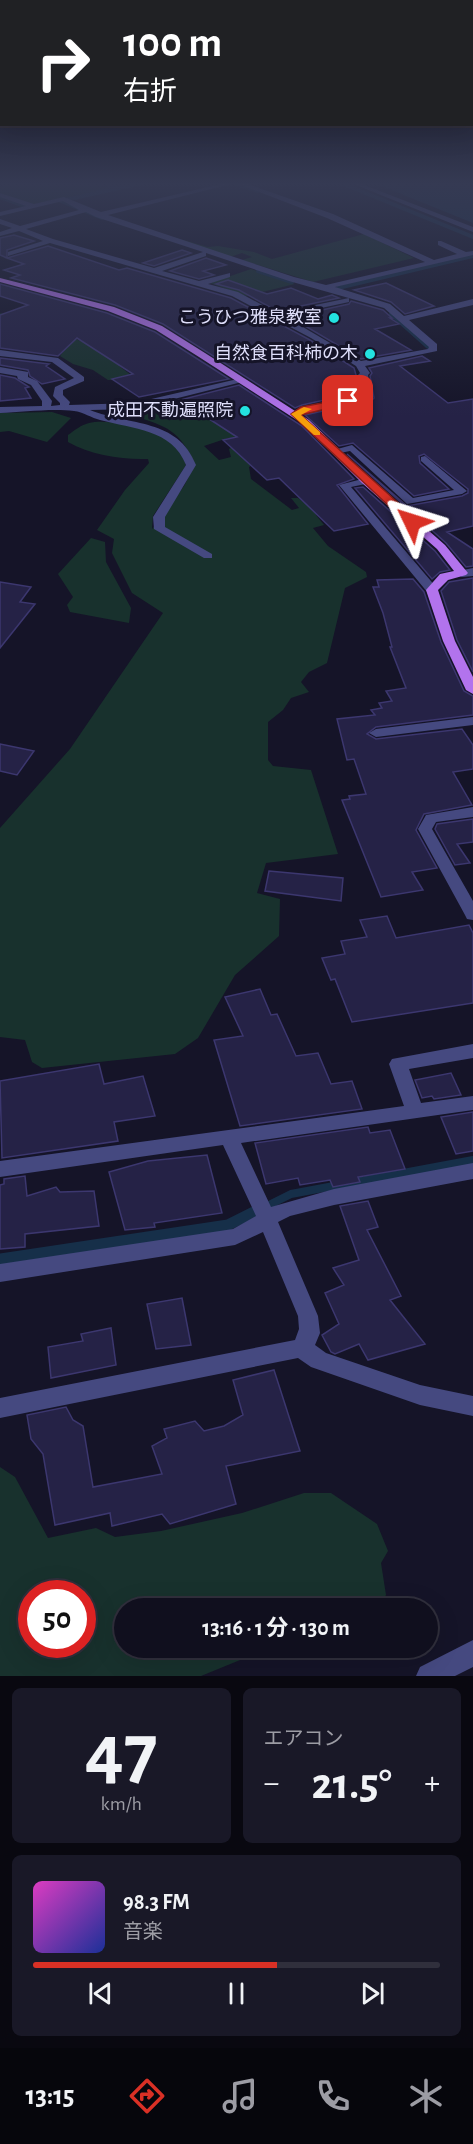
<!DOCTYPE html>
<html lang="ja">
<meta charset="utf-8">
<style>
body{margin:0;font-family:"Alegreya Sans","Noto Sans JP",sans-serif;background:#191827;color:#f1f3f6;height:100vh;display:flex;flex-direction:column;font-size:22px;white-space:nowrap}
*{box-sizing:border-box;margin:0}
p{font-size:20px;color:#9c9ca4}
.icon{flex:none;width:33px;height:33px;fill:none;stroke:currentColor;stroke-width:2;stroke-linecap:round;stroke-linejoin:round}
.map{position:relative;height:1676px;overflow:hidden}
.drawer{display:flex;flex-direction:column;gap:12px;padding:12px;background:#090810;flex:1}
.drawer>*{flex:none}
.guide{position:absolute;left:0px;top:0px;width:474px;height:126px;box-shadow:0 6px 24px #0002,0 0 0 2px #302f3c;background:#202124;color:#fff;overflow:hidden}
.speed{position:absolute;left:18px;top:1580px;display:flex;gap:12px;font-size:30px;font-weight:700;text-align:center}
.speed>*{display:grid;place-content:center;width:78px;height:78px;border-radius:50%;background:#100f1e;box-shadow:0 6px 24px #0002,0 0 0 2px #302f3c;line-height:1}
.speed .limit{border:9px solid #d22;background:#fff;color:#111}
.pin{position:absolute;display:grid;place-items:center;width:51px;height:51px;color:#fff;margin:-26px;border-radius:12px;box-shadow:0 3px 9px #0006}
.me{position:absolute;width:66px;margin:-33px;rotate:311deg;stroke-linejoin:round;filter:drop-shadow(0 0 4px #0008)}
.turn{display:flex;align-items:center;gap:21px;height:126px;padding:0 24px;font-size:27px}
.turn .icon{width:78px;height:78px;stroke-width:2.5}
.turn b{display:block;font-size:42px;line-height:51px}
.big{font-size:45px;font-weight:700;line-height:1.1}
.drawer .widget{flex:1;display:flex;flex-direction:column;justify-content:center;gap:9px;min-width:0;padding:0 21px;border-radius:9px;background:#191827}
.drawer .dial{align-items:center;gap:0}
.dial b{font-size:78px;line-height:1}
.song{display:flex;align-items:center;gap:18px}
.cover{width:72px;height:72px;border-radius:9px;background:linear-gradient(135deg,hsl(310 70% 55%),hsl(230 70% 35%))}
.played{height:6px;border-radius:3px;background:linear-gradient(90deg,#d93025 60%,#302f3c 60%)}
.keys{display:flex;justify-content:space-around;direction:ltr}
.heat{display:flex;justify-content:space-between;align-items:center;font-size:33px;direction:ltr}
.drawer .tiles{flex:1;display:grid;gap:12px;grid-template-columns:1fr 1fr}
.widget:last-child{grid-column:span 2}
.trip{position:absolute;left:114px;top:1598px;width:324px;height:60px;border-radius:30px;background:#100f1e;box-shadow:0 6px 24px #0002,0 0 0 2px #302f3c;font-weight:700;line-height:60px;text-align:center}
.tab-bar{display:flex;height:96px;justify-content:space-around;align-items:center;background:#06060c;color:#9c9ca4}
.tab-bar .icon{width:42px;height:42px}
.tab-bar .selected{color:#d93025}
.tab-bar b{font-size:27px;color:#f1f3f6}
.map>svg:first-child{display:block}
</style>
<div class="map">
<svg width="473" height="1676" viewBox="0 0 473 1676">
<rect width="100%" height="100%" fill="#151428"/>
<path fill="#18312d" fill-rule="evenodd" d="M15,183H96L114,188L34,204L0,193V187Z
M162,234L208,247L218,246L254,252L272,259L364,234L414,258L313,282L242,260L252,257L242,253L230,257Z
M251,269L295,284L246,296L210,283Z
M0,313L22,319L134,361L119,366L131,375L122,380H108L93,370L73,364L60,356L65,349L44,346L0,326Z
M163,403L180,407L189,406L209,420L220,417L240,422L237,440L228,438L204,446L219,460L231,457L229,449L232,447L271,454L249,467L251,479L292,510L299,508L291,498H298C304,503 310,505 315,510L316,515L324,525L313,528L328,546L366,572L367,577L345,588L327,663L309,672L301,682L309,692L291,698L283,710L268,722V760L273,766L311,770L338,854L266,863L257,893L280,899L279,936L235,975L198,1038L175,1054L42,1068L32,1062L25,1040L0,1037V828L70,749L163,613L132,593L112,553L114,539L97,530L125,490L149,463L148,459C122,460 91,455 68,442V435C75,430 81,425 89,423C111,418 163,430 179,448C183,452 184,460 186,465L153,516L152,529L184,486L195,464C179,430 168,427 134,416L136,410Z
M52,412L71,418L47,442L9,431L0,432V413Z
M91,538L105,542L106,562L131,608L129,623L70,612L67,605L73,597L58,574Z
M0,1467L15,1477L48,1538L96,1528L115,1537L161,1531L242,1513L304,1493H331L377,1524L388,1551L381,1563L386,1595L380,1604L370,1608H124V1647H272L201,1676H0ZM32,1593H82V1644H32Z"/>
<path fill="#162f49" d="M374,183H463L473,187V223Z"/>
<g fill="none" stroke-linecap="round" stroke-linejoin="round">
<path stroke="#162f49" stroke-width="4" d="M99,183L117,188
M233,183L258,191
M341,183L473,237
M0,197L25,206
M61,201L102,218
M61,201L141,183
M258,271L292,282
M338,288L473,256
M391,314L428,347"/>
<path stroke="#162f49" stroke-width="8" d="M263,1208L291,1194L473,1160"/>
<path stroke="#162f49" stroke-width="11" d="M0,1259L228,1225L266,1206"/>
</g>
<path fill="#252246" stroke="#3c376f" stroke-width="1.5" d="M14,235L34,241L7,250V258L0,255V238Z
M48,246L119,270L127,268L231,298L310,340L354,368L361,392L302,405L295,408L163,324L115,305L11,278L20,275L4,270L24,264L7,258Z
M182,250L191,253L154,266L143,263Z
M206,258L226,265L203,271L214,275L199,279L170,271Z
M228,280L267,294L291,288L318,299L332,295L339,298L277,311L239,290L216,284Z
M386,283L434,306L405,314L391,302L354,290Z
M0,284L107,313L155,332L229,379L139,397L112,379L133,374L77,338L58,356L0,348V315L28,305L0,296Z
M351,301L383,310L392,318H390L399,324L375,329L411,350L361,359L290,317L349,304Z
M422,356L430,361L400,366L448,403L473,399V526L447,532L473,549V566L466,567L446,543L347,454L407,506L462,496L468,493V489L424,454L419,456L420,463L449,489L414,496L353,443L339,446L305,415L372,400L374,398L370,376L372,373L369,368Z
M0,358L49,364L46,366L65,379L42,384L30,376L28,370L0,365Z
M0,375L15,378L29,387L25,388L31,398L0,401Z
M239,385L302,426L354,479L337,485L368,524L334,531L279,478L267,480L223,440L237,437L180,400Z
M363,487L435,551L450,570L440,572L432,579L355,488Z
M473,578V672L457,640L441,591L449,582Z
M413,579L424,592L441,642L464,691L473,696V715L376,727L367,734L376,739L462,729L473,745V769L453,772L472,805L424,814L416,830L437,868L412,872L423,890L381,897L342,800L350,799L349,796L366,794L354,759L347,760L337,719L375,715L371,710L382,708L379,703L392,701L386,691L406,688L390,647H392L383,613L373,587H379L377,580Z
M0,582L31,587L20,602L35,604L0,648Z
M0,744L34,751L17,775L0,771Z
M473,819V842L457,844L470,863L455,865L435,829L437,824Z
M269,871L343,878L341,901L265,891Z
M387,916L396,938L469,925L473,933V1003L352,1022L335,979L331,980L322,958L345,954L341,941L367,937L360,920Z
M260,989L271,1015L277,1014L296,1056L318,1053L331,1084L352,1081L362,1109L240,1126L214,1040L243,1036L225,997Z
M99,1064L104,1084L143,1076L155,1116L114,1122L118,1141L2,1158L0,1081Z
M451,1073L461,1095L434,1099L432,1096L422,1098L415,1080Z
M473,1112V1151L456,1154L441,1117Z
M368,1127L370,1133L390,1130L405,1169L358,1177L360,1182L333,1187L330,1180L300,1185L298,1178L266,1184L255,1143Z
M207,1155L222,1213L154,1223L155,1227L125,1230L109,1172L148,1161Z
M25,1176L27,1196L56,1187L60,1192L94,1191L99,1226L25,1234V1247L0,1249V1185L4,1184V1179Z
M368,1201L378,1227L367,1230L401,1296L390,1300L425,1344L368,1360L359,1344L335,1354L331,1352L322,1335L339,1324L325,1293L344,1285L333,1268L359,1260L340,1206Z
M182,1298L191,1345L156,1349L147,1304Z
M111,1328L116,1365L51,1378L48,1347L83,1341L81,1334Z
M274,1370L300,1451L226,1466L236,1504L170,1524L162,1514L112,1526L110,1513L55,1525L43,1454L31,1439L27,1415L66,1407L73,1420L83,1426L93,1487L162,1474L152,1446L167,1438L164,1429L195,1421L204,1431L224,1426L243,1415L233,1380Z"/>
<g fill="none" stroke-linecap="round" stroke-linejoin="round">
<path fill="#454980" fill-rule="evenodd" d="M225,183H235L108,215L294,277L326,285L425,262L327,218L236,183H245L333,214L434,260L457,254L438,245V241H441L466,252L473,251V255L335,287L390,304L404,316L473,299V305L409,320L437,344V351L365,366L370,373L368,375L372,398L308,411L295,417L290,414L302,407L364,394L358,375L360,373L356,366L311,338L232,296L50,243L8,256V252L43,241L19,231L0,236V232L12,228L0,224V219L20,226L79,210L63,201L0,216V212L26,206L0,197V193L34,204L64,197L101,212ZM86,212L96,217L203,252L154,268L53,239L26,229ZM206,253L289,281L384,308L429,347L428,349L361,361L284,316L349,302V298L277,313L238,292L208,284L230,277V273L199,281L162,271L206,256Z
M351,183H359L473,227V232Z
M0,350L58,358L84,377V381L63,390V395L70,402L69,405L134,403L242,378V382L134,409L90,410C130,426 178,418 196,465L165,517V527L212,554V558H204L154,529L153,517L186,465C172,429 133,429 100,420C92,418 83,412 74,411C53,408 22,412 0,413V407L42,406V401L31,385L18,379L17,376L0,373V367L28,372V377L37,381L52,401L51,406L60,405V403L53,396L55,387L74,378L52,362L0,356Z
M352,445L413,498L454,490L421,461V457L425,456L467,491L462,494L407,504L350,451L335,454L330,451Z
M366,478L371,481L370,483L351,487L436,587V593H428L339,485Z
M473,568V576L462,577L456,573L458,571Z
M473,717V725L376,737L369,733L376,729Z
M473,807V817L436,822L432,829L473,901V920L467,919L465,915L418,829L426,815Z
M473,1044V1058L409,1069L421,1103L473,1096V1110L241,1143L271,1207L334,1189L473,1163V1179L334,1205L290,1216L278,1222L318,1316L320,1333L315,1345L326,1353L420,1385L473,1396V1416L420,1405L311,1367L298,1358L0,1418V1398L295,1340L299,1329L298,1316L263,1232L235,1245L0,1282V1264L233,1229L256,1216L223,1145L0,1177V1161L404,1106L389,1064L392,1059Z
M473,1640V1667L455,1676H416L420,1667Z"/>
<path fill="#b273ed" fill-rule="evenodd" d="M0,278L114,307L162,326L205,353L309,420L370,479L445,545L468,573L466,575L448,580L438,590L455,641L473,677V694L466,690L443,641L426,590L440,574L454,571L437,549L362,483L303,424L199,357L156,330L108,311L0,282Z"/>
</g>
<linearGradient id="sky" x2="0" y2="1"><stop stop-color="#0c0b16"/><stop offset="0.44" stop-color="#353a53"/><stop offset="1" stop-color="#353a53" stop-opacity="0"/></linearGradient>
<rect width="473" height="417" fill="url(#sky)"/>
<path fill="#d93025" stroke="#8d1f18" stroke-width="1.5" d="M348,398L351,399V403L301,415L416,519V524H408L291,414L301,407Z"/>
<path fill="#f59e0b" d="M304,407L312,409L301,415L320,432V435H314L291,414Z"/>
<g fill="#23e2e0" stroke="#151428" stroke-width="2">
<circle cx="334" cy="318" r="6"/>
<circle cx="370" cy="354" r="6"/>
<circle cx="245" cy="411" r="6"/>
</g>
<g text-anchor="middle" dominant-baseline="central" stroke-width="6" stroke-linejoin="round" paint-order="stroke">
<g font-size="18" fill="#dfdffb" stroke="#151428" text-anchor="end">
<text x="322" y="318">こうひつ雅泉教室</text>
<text x="358" y="354">自然食百科柿の木</text>
<text x="233" y="411">成田不動遍照院</text>
</g>
</g>
</svg>
<div class="speed"><div class="limit">50</div></div>
<div class="pin" style="left:348px;top:401px;background:#d93025"><svg class="icon" aria-label="arrive" viewBox="0 0 24 24"><path d="M6 21V4h12l-3 4 3 4H6"/></svg></div>
<svg class="me" style="left:412px;top:522px" viewBox="-20 -20 40 40"><path d="M0-17L14 15 0 8-14 15z" fill="#d93025" stroke="#fff" stroke-width="4"/></svg>
<div class="trip">13:16 · 1 分 · 130 m</div>
<div class="guide">
<div class="turn"><svg class="icon" aria-label="right" viewBox="0 0 24 24"><path d="M7 20v-9h11M14 6l5 5-5 5"/></svg><div><b>100 m</b>右折</div></div>
</div>
</div>
<section class="drawer">
<div class="tiles">
<div class="widget dial"><b>47</b><p>km/h</p></div>
<div class="widget"><p>エアコン</p>
<div class="heat"><a>−</a><b class="big">21.5°</b><a>+</a></div>
</div>
<div class="widget">
<div class="song"><i class="cover"></i><div><b>98.3 FM</b><p>音楽</p></div></div>
<div class="played"></div>
<div class="keys"><svg class="icon" aria-label="previous" viewBox="0 0 24 24"><path d="M18 5L8 12l10 7zM5 5v14"/></svg><svg class="icon" aria-label="pause" viewBox="0 0 24 24"><path d="M8 5v14M16 5v14"/></svg><svg class="icon" aria-label="next" viewBox="0 0 24 24"><path d="M6 5l10 7-10 7zM19 5v14"/></svg></div>
</div>
</div>
</section>
<nav class="tab-bar">
<b>13:15</b>
<svg class="icon selected" aria-label="directions" viewBox="0 0 24 24"><path d="M12 3l9 9-9 9-9-9zM9 14v-3h6M13 9l2 2-2 2"/></svg>
<svg class="icon" aria-label="music" viewBox="0 0 24 24"><path d="M9 18V5l10-2v13"/><circle cx="6" cy="18" r="3"/><circle cx="16" cy="16" r="3"/></svg>
<svg class="icon" aria-label="phone" viewBox="0 0 24 24"><path d="M5 4h4l2 5-3 2q2 4 5 5l2-3 5 2v4C11 20 4 13 5 4z"/></svg>
<svg class="icon" aria-label="climate" viewBox="0 0 24 24"><path d="M12 3v18M4 7l16 10M4 17L20 7"/></svg>
</nav>
